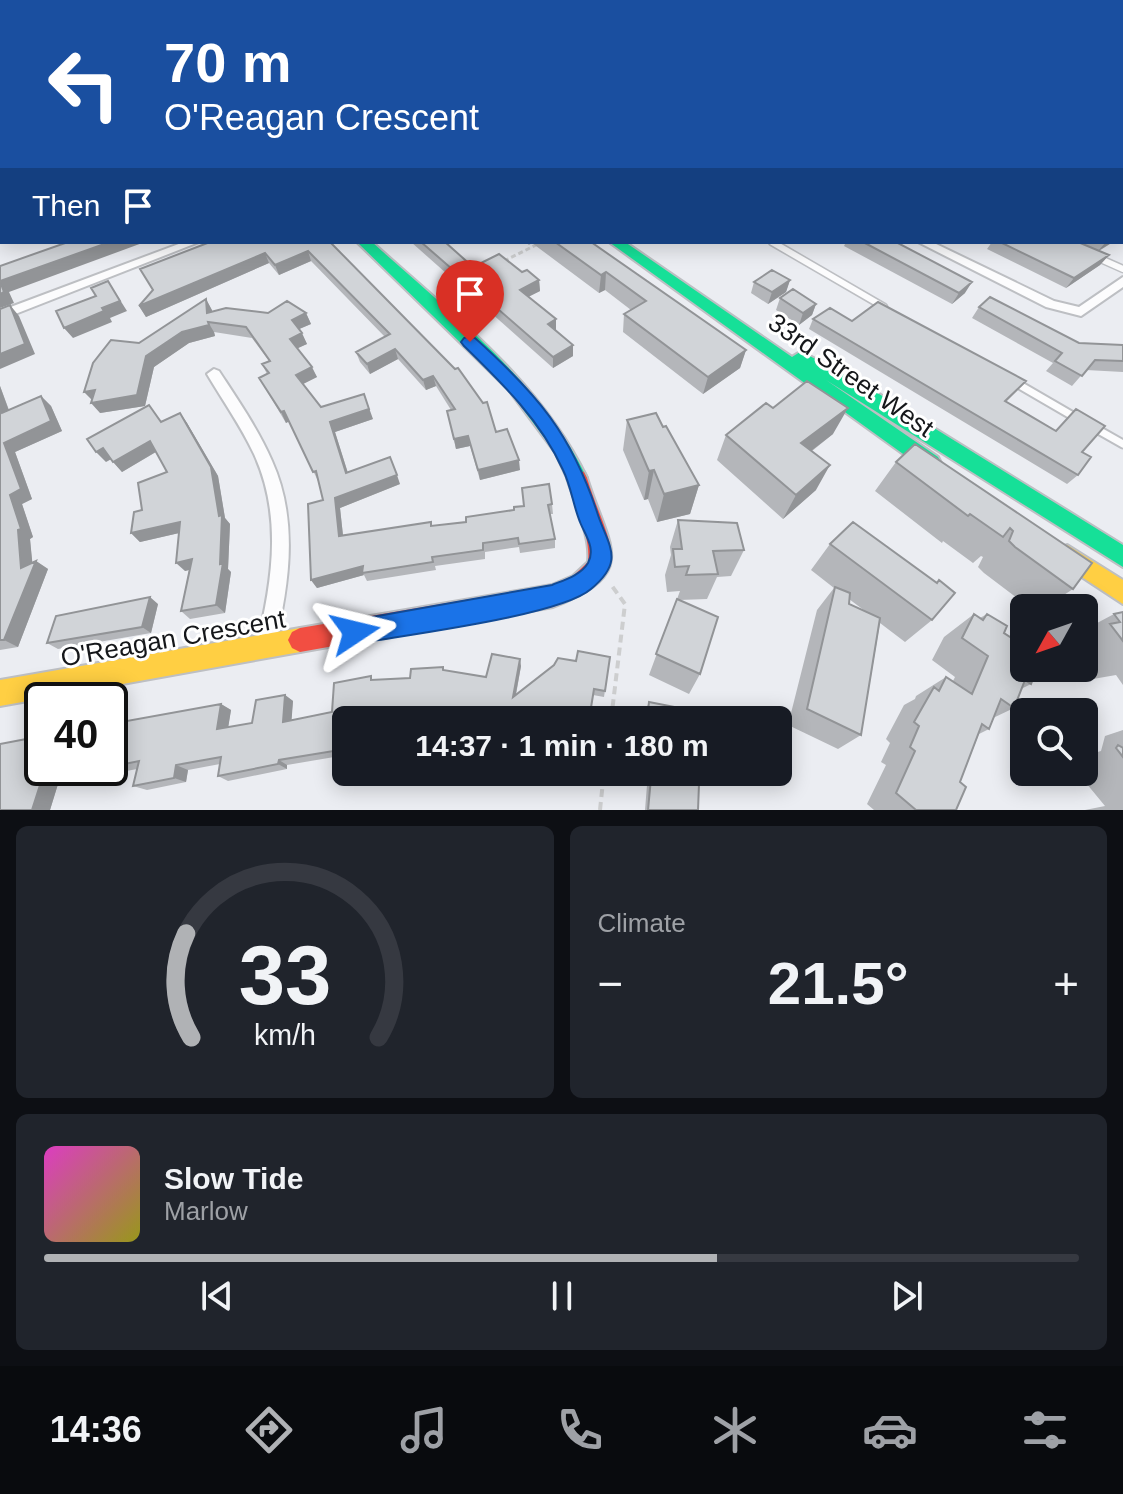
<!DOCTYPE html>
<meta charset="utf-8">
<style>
body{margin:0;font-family:Helvetica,sans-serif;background:#20242c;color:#f1f3f6;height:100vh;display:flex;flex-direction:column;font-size:30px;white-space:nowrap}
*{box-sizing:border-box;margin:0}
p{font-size:26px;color:#9ea1a6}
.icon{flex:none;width:44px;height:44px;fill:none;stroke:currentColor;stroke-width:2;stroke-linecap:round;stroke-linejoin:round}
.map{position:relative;height:810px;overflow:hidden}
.drawer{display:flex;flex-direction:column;gap:16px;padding:16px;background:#0d0f14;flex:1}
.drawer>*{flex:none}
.hud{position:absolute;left:0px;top:0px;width:1124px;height:244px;box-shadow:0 4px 20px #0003;background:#1a4fa0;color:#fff;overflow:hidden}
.needle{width:52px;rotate:230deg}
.controls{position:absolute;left:1010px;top:594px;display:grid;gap:16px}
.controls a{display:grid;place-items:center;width:88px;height:88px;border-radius:12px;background:#171b24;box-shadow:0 4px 20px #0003;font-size:40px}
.speed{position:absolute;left:24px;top:682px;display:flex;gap:16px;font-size:40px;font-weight:700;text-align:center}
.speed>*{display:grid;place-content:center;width:104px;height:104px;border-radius:50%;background:#171b24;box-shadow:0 4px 20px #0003;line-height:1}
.speed .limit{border:4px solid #111;border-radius:12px;background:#fff;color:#111}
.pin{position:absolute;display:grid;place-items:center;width:68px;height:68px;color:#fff;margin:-82px -34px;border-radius:50% 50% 50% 0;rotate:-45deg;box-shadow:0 0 8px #0007}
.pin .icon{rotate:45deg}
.me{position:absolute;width:88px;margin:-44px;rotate:80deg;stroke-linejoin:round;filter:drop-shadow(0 0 6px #0008)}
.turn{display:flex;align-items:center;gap:28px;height:168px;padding:0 32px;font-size:36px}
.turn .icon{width:104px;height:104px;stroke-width:2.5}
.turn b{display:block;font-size:56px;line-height:68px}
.then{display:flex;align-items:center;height:76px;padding:0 32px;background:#0003;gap:16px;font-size:30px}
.big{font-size:60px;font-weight:700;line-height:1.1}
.drawer .card{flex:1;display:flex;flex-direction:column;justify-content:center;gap:12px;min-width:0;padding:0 28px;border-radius:12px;background:#20242c}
.drawer .dial{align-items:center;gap:0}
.dial svg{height:208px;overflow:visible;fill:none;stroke:#363941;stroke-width:7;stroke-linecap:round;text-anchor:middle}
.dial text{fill:#f1f3f6;stroke:none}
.song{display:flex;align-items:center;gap:24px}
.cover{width:96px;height:96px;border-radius:12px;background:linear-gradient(135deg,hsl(310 70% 55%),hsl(60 70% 35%))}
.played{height:8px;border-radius:4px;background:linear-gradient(90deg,#b0b2b5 65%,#363941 65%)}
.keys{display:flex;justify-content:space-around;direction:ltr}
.heat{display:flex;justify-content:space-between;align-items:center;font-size:44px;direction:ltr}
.drawer .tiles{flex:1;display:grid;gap:16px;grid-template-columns:1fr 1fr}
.card:last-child{grid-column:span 2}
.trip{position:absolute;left:332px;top:706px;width:460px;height:80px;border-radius:12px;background:#171b24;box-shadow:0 4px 20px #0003;font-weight:700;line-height:80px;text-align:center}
.tabs{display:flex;height:128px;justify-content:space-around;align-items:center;background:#090b0e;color:#9ea1a6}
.tabs .icon{width:56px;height:56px}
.tabs .current{color:#b0b2b5}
.tabs b{font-size:36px;color:#f1f3f6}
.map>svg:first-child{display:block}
</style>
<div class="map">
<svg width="1123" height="810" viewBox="0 0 1123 810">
<rect width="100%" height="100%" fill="#ebedf2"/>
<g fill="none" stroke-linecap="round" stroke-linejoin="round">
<g stroke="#bdbfc3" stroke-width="6">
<path id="lane-far2" d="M338,0L342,2
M632,0L638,2"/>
</g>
<g stroke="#bdbfc3" stroke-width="9">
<path id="lane-far1" d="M772,242L884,307
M1096,257L1123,269"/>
</g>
<g stroke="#bdbfc3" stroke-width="11">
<path id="lane" d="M1016,383L1078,419
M1093,427L1123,444"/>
</g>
<g stroke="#bdbfc3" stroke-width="4">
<path id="street" d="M91,0H98L100,2H93Z
M184,242H199L0,320V311Z
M918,242H932L1054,301L1079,307L1123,277V287L1081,316L1046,307Z
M214,369L219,371C238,400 258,429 272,461C299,521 289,586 274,648L272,655L265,657L258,655L256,648C272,584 283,517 254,454C241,426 223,401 207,374Z"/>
</g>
<g stroke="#bdbfc3" stroke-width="4">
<path id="fast" d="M357,242H372C451,314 540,380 587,478L584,484L577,486L570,484L555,452L508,389Z
M609,242H625L792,357L800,352L806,354L871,389L1123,545V567L826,380L938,457L941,463L938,469L931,471L924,469Z"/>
</g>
<g stroke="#bdbfc3" stroke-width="4">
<path id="slow" d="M1067,545L1123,580V604L1059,562L1056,555L1059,548Z
M300,628L308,632L312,640L308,648L300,652L0,706V680Z"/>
</g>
<g stroke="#bdbfc3" stroke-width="4">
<path id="jam" d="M251,0H260L262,2H253Z
M577,470L584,472L587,478C609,549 641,572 553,607L300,652L292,648L288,640L292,632L300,628L552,585L573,576L588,562C591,537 575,504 567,478L570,472Z"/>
</g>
<path stroke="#cdcecf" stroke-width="2" stroke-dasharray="3 2" stroke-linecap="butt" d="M494,0L499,2"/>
<path stroke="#cdcecf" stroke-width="3" stroke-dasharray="5 3" stroke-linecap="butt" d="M504,261L542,242
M442,291L461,282"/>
<path stroke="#cdcecf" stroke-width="4" stroke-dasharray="8 5" stroke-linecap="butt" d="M611,720L625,604L612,586
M600,810L604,772"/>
<use href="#lane-far2" stroke="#fcfcfd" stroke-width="4"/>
<use href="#lane-far1" stroke="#fcfcfd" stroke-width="6"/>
<use href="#lane" stroke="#fcfcfd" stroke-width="7"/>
<use href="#street" fill="#fcfcfd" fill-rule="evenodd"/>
<use href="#fast" fill="#16e098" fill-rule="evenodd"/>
<use href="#slow" fill="#ffcf43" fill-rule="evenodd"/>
<use href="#jam" fill="#f24e42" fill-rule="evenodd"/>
</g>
<path fill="#b4b6ba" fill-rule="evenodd" d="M290,0H334V2H293Z
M210,242H330L496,432L520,470L480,480L470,446L456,449L447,411L451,410L436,386L426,390L398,359L370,374L360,362L356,352L385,337L311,261L279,275L269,263L146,317L139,306Z
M411,242H445L473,267L522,272L539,280L540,291L528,297L555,330L573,345V356L553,368Z
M525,242H591L746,350L740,368L703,394L623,332L624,314L631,310L605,290L599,293L532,243L529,245Z
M846,242H896L965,293L952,304L844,246Z
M992,242H1113L1099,251L1109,255L1100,265L1066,288L987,249Z
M790,280L786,292L768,304L751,293L754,282Z
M780,298L816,304L812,315L799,325L776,310Z
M206,299L212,311L306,313L311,324L299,329L307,344L297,348L317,377L303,384L321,407L373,419L335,432L348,473L400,484L340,508L343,535L466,522L552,504L553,514H550L555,539V548L520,553L519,547L485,552V559L435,566L436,570L367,581L364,575L317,588L311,580L323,500L318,481L289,421L286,423L259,378L267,374L262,364L269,361L252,338L214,332L215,336L189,343L154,367L145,406L100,413L139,343Z
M979,307L1079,343L1123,345V372L1086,370L1072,386L1046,371L1053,363L972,318Z
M813,319L852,321L1017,391L1006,402L1082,452L1078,475L1067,484L809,329Z
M0,386L9,410L41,396L51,406L62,431L15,452L32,499L22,504L33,537L30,539L32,562L36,561L48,569L18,647L0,650Z
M773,408L833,434L812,451L816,490L783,519L717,460L726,435Z
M180,413L187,423L218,476L225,518L230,524L228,569L231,572L225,613L190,619L181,611L189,570L185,571L179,533L140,542L131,533L142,510L167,472L156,452L122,472L111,459L106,462L162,421Z
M627,420L663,427L699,485L690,514L657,522L648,499L644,500L623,450Z
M896,462L1092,563L1073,589L1044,608H1030L984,573L978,567L983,557L981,556L973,563L943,541L942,543L875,491Z
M678,520L744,550L731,576L717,577L707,599L679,600L700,674L689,694L649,675L680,591L667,592L665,575L671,555L670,547Z
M830,544L932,620L905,642L880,623L861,735L838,749L788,725L817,610L834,588L811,570ZM849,599L865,611L849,604Z
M158,604L151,633L58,649L47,643Z
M1123,612V685L1116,675L1093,679L1084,667V630L1114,614Z
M974,614L980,618L987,614L1004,633L1031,684L1021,689L1014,708L993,718L989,729L979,734L960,782L956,810H874L867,804L886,765L881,762L890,743L886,739L904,705L915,699L916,696L946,677L953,681L955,677L932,660L944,637Z
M610,657L604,697L593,695L590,720H451L440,718V720H346V755L287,765V769L228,781L218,776L220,764L188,770L186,782L147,790L133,786L137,769L58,784L50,810H0L42,768H110V724L221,704L231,710L228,727L252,723L285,695L293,701L291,720L332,712L374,680L410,678L445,671L486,677L521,666L516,695L576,661Z
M649,702L694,720H644L645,712Z
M1123,730V810H1085L1105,806L1077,772H1084V756L1101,751L1105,736Z
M643,772H693L698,810H645L647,785L641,783Z"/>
<path fill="#929497" d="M314,0H334V2H306Z
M110,242H145L9,292L14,303L0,308V281Z
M1106,242H1113L1098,251Z
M308,251L311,261L279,275L275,265Z
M265,253L269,263L146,317L139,306Z
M1109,255L1100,265L1066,288L1074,278Z
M606,272L605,290L599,293L601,275Z
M539,280L540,291L520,301V290Z
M790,280L786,292L768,304L772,292Z
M108,281L127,311L110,318L112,322L73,338L64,328L102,308Z
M972,282L965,293L952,304L959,293Z
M206,299L212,310L213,323L207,313Z
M816,304L812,315L799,325L803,313Z
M10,305L19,316L35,354L0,369V354Z
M306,313L311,324L297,330L292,320Z
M556,319V330L548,335V324Z
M208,322L214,332L215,336L189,343L154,367L145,406L100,413L91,403L146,356L182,332Z
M302,333L307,344L294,350L290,339Z
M573,345V356L553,368V357Z
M395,349L398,359L370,374L367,364Z
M746,350L740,368L703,394L708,377Z
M312,367L317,377L301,385L296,375Z
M433,376L436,386L426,390L423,380Z
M0,386L13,422L2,413L0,406Z
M95,390L94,402L84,392Z
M364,394L373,419L335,432L351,483L346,473L330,422Z
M41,396L51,406L62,431L15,452L32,499L22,504L33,537L30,539L33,569L36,561L48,569L18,647L4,640L21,568L10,495L4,443Z
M848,408L833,434L789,468L801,443Z
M284,411L290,421L286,423L281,412Z
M180,413L187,423L218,476L225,518L230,524L228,569L231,572L225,613L216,605L220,564L219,516Z
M468,436L470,446L456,449L454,439Z
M150,441L159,450L122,472L113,462Z
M103,448L113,458L106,462L96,452Z
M519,460L520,470L480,480L478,470Z
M830,465L816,490L783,519L796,495Z
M654,470L648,499L644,500L649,471Z
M397,475L400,484L340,508L344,545L339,536L335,498Z
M699,485L690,514L657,522L664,494Z
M180,522L188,531L140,542L131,533Z
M192,559L200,567L185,571L176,563Z
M363,566L362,573L364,575L317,588L311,580Z
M150,597L158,604L151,633L142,627Z
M520,659L521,666L514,704L513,697Z
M285,695L293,701L291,728L283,722Z
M221,704L231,710L227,735L217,729Z
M279,760L287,765V769L278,764Z
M176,765L188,770L186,782L174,778Z
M42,779L58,784L50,810H32Z"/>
<path fill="#d1d4d8" stroke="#929497" stroke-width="2" d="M0,0H73L75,2H2V151L0,147Z
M124,0H230L233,2H126Z
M690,0H1123V67L1122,68V2H1038L1033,0L1030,2H683Z
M1122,115H1123V231H1122Z
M2,176V212L0,208V177Z
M68,242H110L0,281L4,292L0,294V266Z
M210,242H330L455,369L458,368L483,403L487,402L496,432L507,429L519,460L478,470L468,436L454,439L447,411L455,409L433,376L423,380L395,349L367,364L356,352L390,334L308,251L275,265L265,253L139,306L153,290L140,269Z
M421,242H445L473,267L499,254L522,272L527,270L539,280L520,290L556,319L548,324L573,345L553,357Z
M555,242H591L746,350L708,377L624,314L646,301L606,272L601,275Z
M863,242H896L972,282L959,293Z
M1000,242H1078L1109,255L1074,278Z
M772,270L790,280L772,292L754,282Z
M108,281L120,301L102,308L104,311L64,328L56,311L96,296L91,288Z
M793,289L816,304L803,313L780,298Z
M990,297L1079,343L1123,345V361L1095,360L1082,376L1055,361L1062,353L979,307Z
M206,299L207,313L226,308L268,313L287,301L306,313L292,320L302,333L290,339L312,367L296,375L321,407L364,394L369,409L330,422L346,473L390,457L397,475L335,498L339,536L431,522V526L466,522V517L514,510V507L524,506L522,488L549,484L552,504L548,505L555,539L519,544L518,538L483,543V550L432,557L433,562L362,573L363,566L311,580L308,504L323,500L316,471L313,472L284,411L281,412L259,378L269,373L262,364L270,361L246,327L208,322L209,325L182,332L146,356L137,395L91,403L95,390L84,392L93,363L111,340L139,343Z
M878,302L1026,381L1005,401L1056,431L1076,409L1105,426L1082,452L1091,457L1078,475L813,319L830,308L852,321Z
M10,305L25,344L0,354V309Z
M807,381L848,408L801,443L830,465L796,495L726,435L766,403L773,408Z
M41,396L51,421L4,443L21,489L10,495L21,529L18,530L21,568L36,561L4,640H0V406L2,413Z
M149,405L161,422L180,413L211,467L219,516L222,515L220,564L223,563L216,605L181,611L192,559L176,563L180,522L131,533L134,512L142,510L138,483L167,472L150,441L113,462L103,448L96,452L87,439Z
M656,413L663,427L666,426L699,485L664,494L654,470L649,471L627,420Z
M915,444L1092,563L1073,589L1015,547L1009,541L1013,531L1010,528L1003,537L970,514L968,516L896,462Z
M678,520L737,523L744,550L713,551L718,574L686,575L689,566L675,567L673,549H682Z
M853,522L937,583L939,580L955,593L932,620L830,544Z
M835,587L850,593L849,604L880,618L861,735L807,709Z
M150,597L142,627L47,643L56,616Z
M677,599L718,617L700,674L656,654Z
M1123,612V641L1110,624L1120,622L1114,614Z
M974,614L983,620L987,614L1007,626L1004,633L1024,646V668H1037L1031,684L1025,680L1014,708L1001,699L989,729L982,724L960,782L966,787L956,810H916L896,793L915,751L910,747L919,726L914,722L934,687L939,691L946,677L972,694L988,656L962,638Z
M578,651L610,657L605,691L594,689L589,720H515L509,719V720H485L437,712L436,720H346V749L279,760L278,764L218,776L221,757L176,765L174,778L133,786L139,761L110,767V724L221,704L217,729L252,723L256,700L285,695L283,722L332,712L334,683L371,676V680L410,678L411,669L443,667V670L486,677L492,654L520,659L513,697L554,665L558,658L576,661Z
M649,702L695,711L694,720H647Z
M42,736V768H102L42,779L32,810H0V744Z
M1118,745L1123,748V757L1116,748Z
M646,772H693V783L699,784L698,810H648L651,778L645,777Z"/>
<path fill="#1a73e8" stroke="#114b97" stroke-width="2" d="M470,336L475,338C537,394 572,434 598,515C609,547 625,561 591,589C560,616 404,635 355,644L347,640L344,632L347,624L355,620L552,585C564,580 581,575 588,563C596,548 585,535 580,522C573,505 571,486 563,470C541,421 502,383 464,346L461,342L464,338Z"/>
<g text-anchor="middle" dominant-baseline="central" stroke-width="6" stroke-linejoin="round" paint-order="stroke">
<g font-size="26" fill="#15171a" stroke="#fff">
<text transform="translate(851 375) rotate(35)">33rd Street West</text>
<text transform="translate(173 638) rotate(-10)">O'Reagan Crescent</text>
</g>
</g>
</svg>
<div class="controls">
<a><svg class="needle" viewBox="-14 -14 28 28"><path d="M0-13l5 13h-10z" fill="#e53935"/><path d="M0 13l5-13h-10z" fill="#9ea1a6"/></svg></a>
<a><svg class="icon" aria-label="search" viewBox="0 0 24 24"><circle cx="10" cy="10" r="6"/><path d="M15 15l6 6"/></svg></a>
</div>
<div class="speed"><div class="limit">40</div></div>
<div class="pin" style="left:470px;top:342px;background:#d93025"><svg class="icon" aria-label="arrive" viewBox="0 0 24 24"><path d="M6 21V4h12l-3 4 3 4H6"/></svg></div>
<svg class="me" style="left:355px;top:632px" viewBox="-20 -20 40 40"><path d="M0-17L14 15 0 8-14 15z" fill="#1a73e8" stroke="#fff" stroke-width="4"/></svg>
<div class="trip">14:37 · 1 min · 180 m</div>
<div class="hud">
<div class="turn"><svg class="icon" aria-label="left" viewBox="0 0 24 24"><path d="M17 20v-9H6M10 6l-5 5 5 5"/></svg><div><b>70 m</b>O'Reagan Crescent</div></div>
<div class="then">Then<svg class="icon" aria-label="arrive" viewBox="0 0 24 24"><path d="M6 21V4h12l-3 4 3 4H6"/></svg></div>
</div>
</div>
<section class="drawer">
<div class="tiles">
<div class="card dial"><svg viewBox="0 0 100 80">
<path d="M14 69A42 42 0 1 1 86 69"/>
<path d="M14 69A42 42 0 0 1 12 29" stroke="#b0b2b5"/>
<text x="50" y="56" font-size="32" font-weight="700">33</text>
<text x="50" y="72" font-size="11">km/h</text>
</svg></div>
<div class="card"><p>Climate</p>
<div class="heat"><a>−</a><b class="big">21.5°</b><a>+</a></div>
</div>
<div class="card">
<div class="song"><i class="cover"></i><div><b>Slow Tide</b><p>Marlow</p></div></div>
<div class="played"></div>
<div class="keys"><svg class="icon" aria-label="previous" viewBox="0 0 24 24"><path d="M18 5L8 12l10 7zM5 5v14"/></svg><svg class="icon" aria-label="pause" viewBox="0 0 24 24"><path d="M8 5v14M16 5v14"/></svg><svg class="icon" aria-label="next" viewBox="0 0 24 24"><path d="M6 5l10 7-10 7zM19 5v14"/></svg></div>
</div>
</div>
</section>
<nav class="tabs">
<b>14:36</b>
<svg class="icon current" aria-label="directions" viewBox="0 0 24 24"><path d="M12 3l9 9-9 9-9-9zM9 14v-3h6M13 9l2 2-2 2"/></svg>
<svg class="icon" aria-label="music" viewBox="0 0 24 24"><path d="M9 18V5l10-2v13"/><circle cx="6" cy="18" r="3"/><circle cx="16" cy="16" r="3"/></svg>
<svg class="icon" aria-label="phone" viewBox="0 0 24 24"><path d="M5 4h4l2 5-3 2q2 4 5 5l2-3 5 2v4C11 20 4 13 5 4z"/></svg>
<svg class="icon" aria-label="climate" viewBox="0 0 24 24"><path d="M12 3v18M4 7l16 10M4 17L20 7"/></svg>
<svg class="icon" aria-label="car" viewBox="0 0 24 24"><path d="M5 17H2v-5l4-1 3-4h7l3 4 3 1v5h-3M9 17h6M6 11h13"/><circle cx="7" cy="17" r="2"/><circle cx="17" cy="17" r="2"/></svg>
<svg class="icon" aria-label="filters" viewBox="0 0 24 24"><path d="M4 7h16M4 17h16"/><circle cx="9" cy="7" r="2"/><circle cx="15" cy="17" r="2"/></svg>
</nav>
